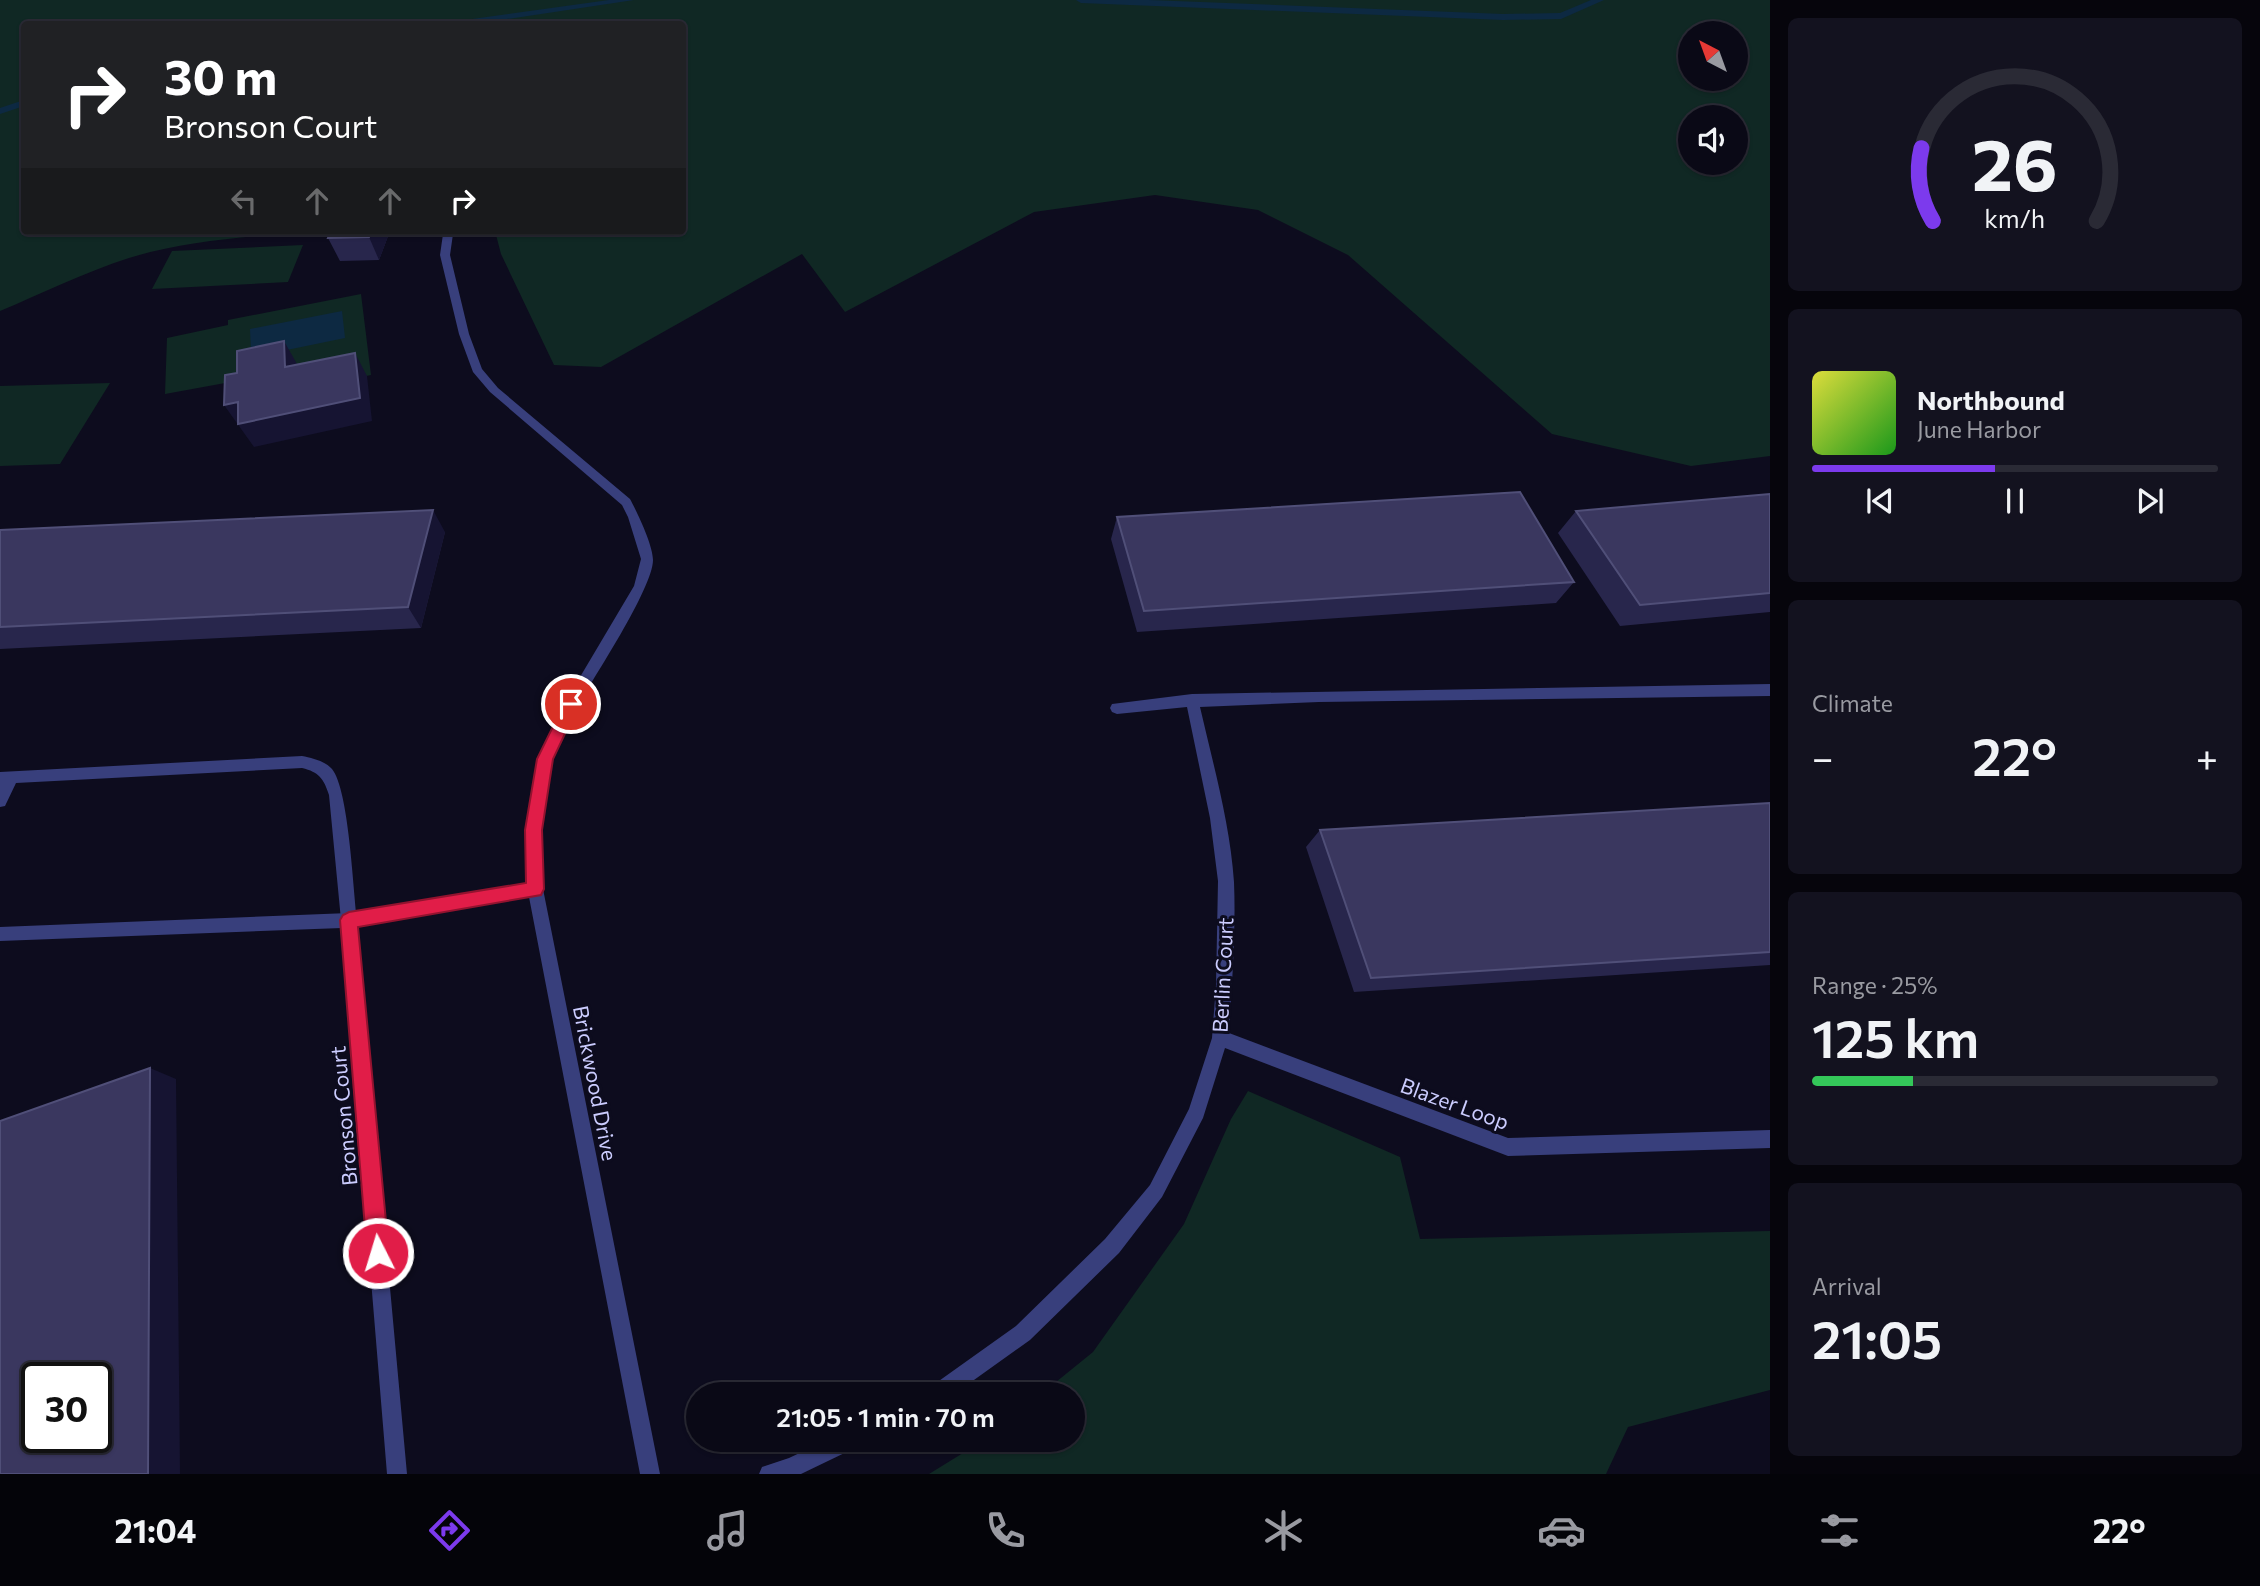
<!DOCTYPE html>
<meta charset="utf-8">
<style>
body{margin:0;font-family:Commissioner,sans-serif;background:#13121f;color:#f1f3f6;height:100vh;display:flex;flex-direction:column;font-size:26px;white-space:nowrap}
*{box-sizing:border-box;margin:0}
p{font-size:23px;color:#999aa1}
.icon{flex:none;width:38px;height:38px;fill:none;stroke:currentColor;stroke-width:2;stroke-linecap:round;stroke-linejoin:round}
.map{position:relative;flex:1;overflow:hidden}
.drawer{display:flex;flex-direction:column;gap:18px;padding:18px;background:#06050c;width:490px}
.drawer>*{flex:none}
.guide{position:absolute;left:21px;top:21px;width:665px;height:214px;border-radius:7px;box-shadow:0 2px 5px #0004,0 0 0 2px #2a2a35;background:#202124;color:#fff;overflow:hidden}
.needle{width:46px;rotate:319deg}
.tools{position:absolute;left:1678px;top:21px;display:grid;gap:14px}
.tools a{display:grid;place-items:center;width:70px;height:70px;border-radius:50%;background:#0a0916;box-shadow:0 2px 5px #0004,0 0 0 2px #2a2a35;font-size:35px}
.speed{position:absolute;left:21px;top:1362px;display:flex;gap:14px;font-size:35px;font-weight:700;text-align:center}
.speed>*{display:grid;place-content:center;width:91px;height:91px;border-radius:50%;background:#0a0916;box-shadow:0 2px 5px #0004,0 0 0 2px #2a2a35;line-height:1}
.speed .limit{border:4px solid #111;border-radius:10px;background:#fff;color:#111}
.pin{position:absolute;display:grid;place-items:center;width:60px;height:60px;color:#fff;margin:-30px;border:4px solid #fff;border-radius:50%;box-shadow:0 2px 7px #0007}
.me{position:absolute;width:77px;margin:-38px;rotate:355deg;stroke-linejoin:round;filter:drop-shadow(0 0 5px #0008)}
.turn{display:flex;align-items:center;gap:24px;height:147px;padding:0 28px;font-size:32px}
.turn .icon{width:91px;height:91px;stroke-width:2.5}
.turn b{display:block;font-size:49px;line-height:60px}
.lanes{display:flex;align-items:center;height:66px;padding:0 28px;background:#0003;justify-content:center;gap:35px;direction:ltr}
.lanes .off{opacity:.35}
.big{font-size:52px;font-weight:600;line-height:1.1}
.drawer .card{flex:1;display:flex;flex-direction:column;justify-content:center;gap:10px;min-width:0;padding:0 24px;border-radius:10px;background:#13121f}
.drawer .dial{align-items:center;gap:0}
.dial svg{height:182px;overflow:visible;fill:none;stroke:#2a2a35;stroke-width:7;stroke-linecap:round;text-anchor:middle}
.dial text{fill:#f1f3f6;stroke:none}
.song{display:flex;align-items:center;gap:21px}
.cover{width:84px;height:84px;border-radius:10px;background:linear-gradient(135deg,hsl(60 70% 55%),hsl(120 70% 35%))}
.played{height:7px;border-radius:4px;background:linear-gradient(90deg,#7c3aed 45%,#2a2a35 45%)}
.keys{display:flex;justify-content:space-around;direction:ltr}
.heat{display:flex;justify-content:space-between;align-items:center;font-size:38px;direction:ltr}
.charge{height:10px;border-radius:5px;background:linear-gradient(90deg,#34c759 25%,#2a2a35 0)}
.trip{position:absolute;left:686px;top:1382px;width:399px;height:70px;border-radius:35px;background:#0a0916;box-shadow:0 2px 5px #0004,0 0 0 2px #2a2a35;font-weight:600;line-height:70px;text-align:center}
.tabs{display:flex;height:112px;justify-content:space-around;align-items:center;background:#040409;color:#999aa1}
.tabs .icon{width:49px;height:49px}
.tabs .on{color:#7c3aed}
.tabs b{font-size:32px;color:#f1f3f6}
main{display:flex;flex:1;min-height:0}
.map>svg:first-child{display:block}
</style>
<main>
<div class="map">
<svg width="1770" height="1474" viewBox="0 0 1770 1474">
<rect width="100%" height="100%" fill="#0d0c1e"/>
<path fill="#102824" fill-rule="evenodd" d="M0,0H1770V456L1691,466L1552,434L1348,255L1258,210L1155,195L1034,212L845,312L802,254L601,367L554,365L501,254L495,231H682V24H24V231H310C250,237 187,240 129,258C85,272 43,293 0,311ZM1690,33H1736V79H1690ZM1690,117H1736V163H1690Z
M303,245L288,282L152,289L172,251Z
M361,294L371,375L299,390L247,379L165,394L167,338L228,325V320Z
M110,383L60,464L0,466V386Z
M1248,1091L1400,1157L1420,1239L1770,1231V1390L1628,1427L1606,1474H929L984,1440H1073V1395H1040L1093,1352L1184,1224L1231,1119Z"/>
<path fill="#0d2942" d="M342,311L345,338L243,359L251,350L250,329Z"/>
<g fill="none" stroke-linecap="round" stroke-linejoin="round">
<path fill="#0d2942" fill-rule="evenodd" d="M609,0H634L474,24H425L430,21L465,20Z
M1076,0H1149L1503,14L1560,13L1591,0H1604L1561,19L1503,20L1081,3Z
M24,100V106L0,114V108Z"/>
<path fill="#383f7c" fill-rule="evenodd" d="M448,231L453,234L450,255L469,334L482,369L498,388L630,499C637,512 653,545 653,560C653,588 593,679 576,708H566L564,704L634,586L641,559L628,517L622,505L490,392L473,372L459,334L440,255L443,234Z
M302,756C312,758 325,761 332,769C349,790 353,889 357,920L355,925L349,927L343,925L341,920L329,795C324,779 319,772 302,768L16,783L5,806L0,807V772Z"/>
<path fill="#383f7c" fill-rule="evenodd" d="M1770,684V696L1319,702L1200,707C1213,764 1230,823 1234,882C1236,932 1232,983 1229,1033L1508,1138L1770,1130V1148L1508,1156L1225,1048L1203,1118L1162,1197L1119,1253L1030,1340L953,1395H926L929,1388L1016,1326L1105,1239L1150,1185L1189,1109L1212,1038L1216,985L1218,881L1210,818L1187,707L1117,714L1112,712L1110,708L1112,704L1192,694Z
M571,698L576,700L578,704L552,759L540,830L543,889L660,1474H640L529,897L357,926L407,1474H387L342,928L0,941V927L349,913L527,883L526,830L538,759L566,700Z
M827,1440H860L857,1447L801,1474H759L762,1467L789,1458Z"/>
</g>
<path fill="#28264c" d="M331,231H390L379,260L340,261L328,238Z
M1770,494V612L1620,626L1558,533L1576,511Z
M1117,517L1574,582L1556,603L1137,632L1111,539Z
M0,530L445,532L421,628L0,649Z
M1770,803V965L1354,992L1306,847L1320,830Z"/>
<path fill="#161432" d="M371,231H390L379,260L369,237Z
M284,341L297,364L299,390L285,367Z
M355,353L367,376L372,421L254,447L224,405Z
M433,510L445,532L421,628L408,607Z
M150,1068L176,1079L180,1474H148Z"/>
<path fill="#3a375f" stroke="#504f78" stroke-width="2" fill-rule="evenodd" d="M331,231H371L369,237L328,238Z
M284,341L285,367L355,353L360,398L238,424V402L224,405L225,375L237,373V351Z
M1520,492L1574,582L1144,611L1117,517Z
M1770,494V593L1640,605L1576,511Z
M433,510L408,607L0,627V530Z
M1770,803V952L1371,978L1320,830Z
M150,1068L148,1474H0V1121ZM37,1377H96V1437H37Z"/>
<path fill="#e11d48" stroke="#92132f" stroke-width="2" d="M571,698L579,704L553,759L542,830L544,889L541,895L358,927L389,1253L386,1260L378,1263L370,1260L367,1253L340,920L343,915L349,912L526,883L525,830L537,759L566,700Z"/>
<g text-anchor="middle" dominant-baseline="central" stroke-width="6" stroke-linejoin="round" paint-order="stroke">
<g font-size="21" fill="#cbccfe" stroke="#0d0c1e">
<text transform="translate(1222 975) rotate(-87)">Berlin Court</text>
<text transform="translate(596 1083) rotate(79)">Brickwood Drive</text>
<text transform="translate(1455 1103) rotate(20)">Blazer Loop</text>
<text transform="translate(343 1116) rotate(-95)">Bronson Court</text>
</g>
</g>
</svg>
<div class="tools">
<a><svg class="needle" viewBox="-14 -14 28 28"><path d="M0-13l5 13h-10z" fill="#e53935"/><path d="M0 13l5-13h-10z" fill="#999aa1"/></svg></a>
<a><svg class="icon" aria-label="sound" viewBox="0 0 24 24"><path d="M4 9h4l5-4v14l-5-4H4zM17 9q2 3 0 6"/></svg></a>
</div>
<div class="speed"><div class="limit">30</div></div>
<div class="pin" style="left:571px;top:704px;background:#d93025"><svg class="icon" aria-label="arrive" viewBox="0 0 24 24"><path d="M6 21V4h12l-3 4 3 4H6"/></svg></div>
<svg class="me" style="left:378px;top:1253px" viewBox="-20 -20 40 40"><circle r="17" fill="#e11d48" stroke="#fff" stroke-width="3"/><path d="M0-11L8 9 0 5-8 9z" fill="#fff"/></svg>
<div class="trip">21:05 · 1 min · 70 m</div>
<div class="guide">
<div class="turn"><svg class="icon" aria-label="right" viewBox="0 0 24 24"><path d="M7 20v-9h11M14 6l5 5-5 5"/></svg><div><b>30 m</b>Bronson Court</div></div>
<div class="lanes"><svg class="icon off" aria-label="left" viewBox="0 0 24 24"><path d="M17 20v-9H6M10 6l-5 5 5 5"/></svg><svg class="icon off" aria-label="ahead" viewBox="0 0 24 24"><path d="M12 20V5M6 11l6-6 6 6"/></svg><svg class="icon off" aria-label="ahead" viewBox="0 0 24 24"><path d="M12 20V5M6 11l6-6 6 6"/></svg><svg class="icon" aria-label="right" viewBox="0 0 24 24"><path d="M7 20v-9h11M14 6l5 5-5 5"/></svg></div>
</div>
</div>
<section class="drawer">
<div class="card dial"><svg viewBox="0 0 100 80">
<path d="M14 69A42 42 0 1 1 86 69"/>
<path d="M14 69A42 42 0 0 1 9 37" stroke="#7c3aed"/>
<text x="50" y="56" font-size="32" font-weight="700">26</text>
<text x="50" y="72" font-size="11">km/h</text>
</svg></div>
<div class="card">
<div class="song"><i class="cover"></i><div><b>Northbound</b><p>June Harbor</p></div></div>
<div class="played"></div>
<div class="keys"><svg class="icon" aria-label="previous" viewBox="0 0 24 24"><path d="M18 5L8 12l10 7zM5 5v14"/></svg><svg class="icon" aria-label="pause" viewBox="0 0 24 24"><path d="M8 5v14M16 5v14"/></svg><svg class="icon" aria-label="next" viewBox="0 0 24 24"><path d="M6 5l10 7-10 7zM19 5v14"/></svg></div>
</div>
<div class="card"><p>Climate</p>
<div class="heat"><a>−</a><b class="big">22°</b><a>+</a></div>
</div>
<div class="card"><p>Range · 25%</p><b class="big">125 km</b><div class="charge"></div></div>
<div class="card"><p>Arrival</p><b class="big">21:05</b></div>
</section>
</main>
<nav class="tabs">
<b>21:04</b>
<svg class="icon on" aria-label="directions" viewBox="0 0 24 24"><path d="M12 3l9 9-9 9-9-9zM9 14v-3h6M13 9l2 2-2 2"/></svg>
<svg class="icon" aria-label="music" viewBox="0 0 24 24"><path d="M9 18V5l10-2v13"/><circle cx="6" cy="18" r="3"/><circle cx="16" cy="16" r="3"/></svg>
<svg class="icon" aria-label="phone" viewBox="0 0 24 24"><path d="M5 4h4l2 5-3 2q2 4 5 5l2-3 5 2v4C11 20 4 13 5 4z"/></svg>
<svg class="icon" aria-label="climate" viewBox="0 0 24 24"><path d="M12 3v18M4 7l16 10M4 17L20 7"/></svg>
<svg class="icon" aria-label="car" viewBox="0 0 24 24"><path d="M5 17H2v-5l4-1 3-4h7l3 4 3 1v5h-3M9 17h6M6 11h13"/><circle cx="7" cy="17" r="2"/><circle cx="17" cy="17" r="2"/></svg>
<svg class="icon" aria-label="filters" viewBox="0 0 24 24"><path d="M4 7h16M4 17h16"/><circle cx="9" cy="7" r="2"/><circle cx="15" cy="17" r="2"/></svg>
<b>22°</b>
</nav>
